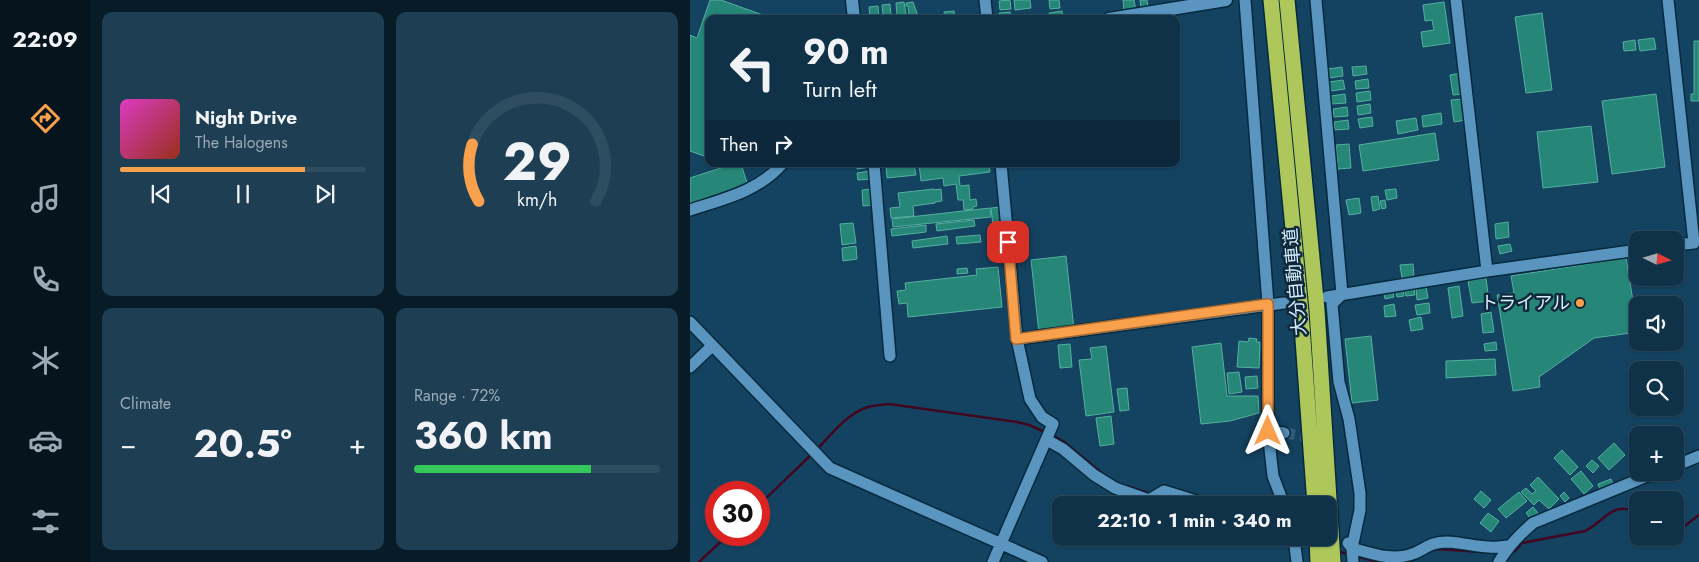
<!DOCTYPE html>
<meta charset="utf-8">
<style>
body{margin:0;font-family:Jost,"Noto Sans JP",sans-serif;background:#1d3e53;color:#f1f3f6;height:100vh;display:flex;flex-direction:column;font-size:19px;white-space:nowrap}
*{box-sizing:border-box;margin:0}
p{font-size:16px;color:#9baab4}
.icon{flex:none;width:28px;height:28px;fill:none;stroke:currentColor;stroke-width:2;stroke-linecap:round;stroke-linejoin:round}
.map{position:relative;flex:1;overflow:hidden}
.side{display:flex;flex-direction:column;gap:12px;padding:12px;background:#081c28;width:600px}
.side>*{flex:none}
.guide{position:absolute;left:15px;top:15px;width:475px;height:152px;border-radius:10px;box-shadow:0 1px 4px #0004,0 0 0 1px #2f4d61;background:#0f3249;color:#f1f3f6;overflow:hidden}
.needle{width:32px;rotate:95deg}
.controls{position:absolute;left:939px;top:231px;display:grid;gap:10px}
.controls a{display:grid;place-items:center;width:55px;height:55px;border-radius:10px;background:#0f3249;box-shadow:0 1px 4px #0004,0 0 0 1px #2f4d61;font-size:25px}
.speed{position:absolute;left:15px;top:481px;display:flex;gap:10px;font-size:25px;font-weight:700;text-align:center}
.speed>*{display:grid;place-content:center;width:65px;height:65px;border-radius:50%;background:#0f3249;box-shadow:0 1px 4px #0004,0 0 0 1px #2f4d61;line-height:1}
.speed .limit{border:8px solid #d22;background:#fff;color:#111}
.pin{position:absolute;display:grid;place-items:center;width:42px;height:42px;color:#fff;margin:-21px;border-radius:10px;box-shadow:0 2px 8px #0006}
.me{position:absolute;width:55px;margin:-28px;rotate:0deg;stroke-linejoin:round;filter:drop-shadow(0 0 4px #0008)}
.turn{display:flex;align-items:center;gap:18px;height:105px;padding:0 15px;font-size:22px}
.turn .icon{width:65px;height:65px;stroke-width:2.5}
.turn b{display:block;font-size:35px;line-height:42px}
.then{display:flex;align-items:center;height:48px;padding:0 15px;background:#0003;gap:10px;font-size:19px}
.big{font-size:38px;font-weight:700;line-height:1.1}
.side .card{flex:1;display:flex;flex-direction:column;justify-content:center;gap:8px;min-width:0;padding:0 18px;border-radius:10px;background:#1d3e53}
.side .dial{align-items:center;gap:0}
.dial svg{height:130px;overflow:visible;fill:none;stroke:#2f4d61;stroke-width:7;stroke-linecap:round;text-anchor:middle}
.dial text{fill:#f1f3f6;stroke:none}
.song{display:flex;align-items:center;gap:15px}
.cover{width:60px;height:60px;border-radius:8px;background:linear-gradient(135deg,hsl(310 70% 55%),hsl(10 70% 35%))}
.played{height:5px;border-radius:2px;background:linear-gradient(90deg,#f9a04d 75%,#2f4d61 75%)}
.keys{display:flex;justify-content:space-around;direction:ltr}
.heat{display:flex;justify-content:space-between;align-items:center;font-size:28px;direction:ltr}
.charge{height:8px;border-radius:4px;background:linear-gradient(90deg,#34c759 72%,#2f4d61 0)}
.side .tiles{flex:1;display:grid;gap:12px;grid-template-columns:repeat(2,1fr)}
.trip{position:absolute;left:362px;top:496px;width:285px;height:50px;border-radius:10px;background:#0f3249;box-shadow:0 1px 4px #0004,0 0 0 1px #2f4d61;font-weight:700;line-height:50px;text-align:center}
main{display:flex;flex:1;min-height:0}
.tab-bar{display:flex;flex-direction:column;width:90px;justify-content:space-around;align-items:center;background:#06141d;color:#9baab4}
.tab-bar .icon{width:35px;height:35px}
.tab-bar .on{color:#f9a04d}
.tab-bar b{font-size:22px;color:#f1f3f6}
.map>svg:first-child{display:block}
</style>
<main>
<nav class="tab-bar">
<b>22:09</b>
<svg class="icon on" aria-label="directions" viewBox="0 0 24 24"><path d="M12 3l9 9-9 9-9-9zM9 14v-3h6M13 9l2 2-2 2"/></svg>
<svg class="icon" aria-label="music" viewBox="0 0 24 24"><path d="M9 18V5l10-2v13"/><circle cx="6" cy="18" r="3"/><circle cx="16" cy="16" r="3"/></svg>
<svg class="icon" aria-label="phone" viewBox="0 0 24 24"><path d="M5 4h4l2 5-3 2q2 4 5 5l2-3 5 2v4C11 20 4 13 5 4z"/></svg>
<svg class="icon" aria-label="climate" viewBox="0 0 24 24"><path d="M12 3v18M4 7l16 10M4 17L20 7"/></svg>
<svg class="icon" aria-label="car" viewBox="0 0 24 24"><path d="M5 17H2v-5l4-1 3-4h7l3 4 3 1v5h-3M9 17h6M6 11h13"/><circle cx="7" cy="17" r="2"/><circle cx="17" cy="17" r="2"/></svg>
<svg class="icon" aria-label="filters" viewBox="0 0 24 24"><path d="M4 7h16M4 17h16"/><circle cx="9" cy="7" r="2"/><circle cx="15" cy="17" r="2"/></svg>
</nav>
<section class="side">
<div class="tiles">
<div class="card">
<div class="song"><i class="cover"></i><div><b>Night Drive</b><p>The Halogens</p></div></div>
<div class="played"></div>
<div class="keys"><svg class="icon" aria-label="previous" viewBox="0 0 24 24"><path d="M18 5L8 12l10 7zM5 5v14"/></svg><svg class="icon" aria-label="pause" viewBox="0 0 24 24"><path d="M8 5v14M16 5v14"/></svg><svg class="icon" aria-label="next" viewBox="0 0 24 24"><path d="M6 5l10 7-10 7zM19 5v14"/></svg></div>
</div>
<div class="card dial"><svg viewBox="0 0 100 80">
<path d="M14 69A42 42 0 1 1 86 69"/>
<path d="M14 69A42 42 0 0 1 10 34" stroke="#f9a04d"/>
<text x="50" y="56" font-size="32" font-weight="700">29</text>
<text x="50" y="72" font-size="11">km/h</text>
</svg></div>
<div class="card"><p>Climate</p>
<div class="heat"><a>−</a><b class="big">20.5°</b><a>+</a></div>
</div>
<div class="card"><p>Range · 72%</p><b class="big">360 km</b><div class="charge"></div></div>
</div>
</section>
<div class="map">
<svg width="1009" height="562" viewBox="0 0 1009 562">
<rect width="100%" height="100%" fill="#144361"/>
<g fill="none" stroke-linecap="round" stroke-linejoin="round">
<path stroke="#420720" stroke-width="2.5" d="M362,435L373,441L413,474
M127,449C141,435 156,415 175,408C182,405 191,405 199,404L327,422L339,425L357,433
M437,486L461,494
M471,497L498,505
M69,505L123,453
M985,531L992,528L1009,515
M608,538L616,541
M648,551L660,555
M820,552L825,551L832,543L895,531C914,522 924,498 948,514
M665,556L688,562
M9,562L38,535
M717,562L745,549L809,553"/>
</g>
<path fill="#268677" stroke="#56afa0" d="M20,0H31L84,19H19V143L14,156L0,151V35L7,38Z
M320,0L321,9L310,10L309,1Z
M324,0H340L341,8L325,10Z
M359,0H369L370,8L360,9Z
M433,0H444L446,11L434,12Z
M450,0H457L458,7L451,8Z
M214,2L216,14L207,15L206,3Z
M223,2L229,19H191L219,15L218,6H216V3Z
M754,2L760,43L733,47L731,32L744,30L742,20L735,21L733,5Z
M200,4L201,16H193L192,5Z
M188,6L189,18L180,19L179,7Z
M264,11L265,19H255L254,12Z
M372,11L373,17L360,19L359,13Z
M320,12L321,19H309V13Z
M852,13L862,90L836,93L825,17Z
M342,16V19H330V17Z
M964,38L966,49L950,51L948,40Z
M945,40L946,50L934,51L933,42Z
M1004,41H1009V101H1001V94H1004Z
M676,66L677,74L663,76L662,67Z
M652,67L653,76L639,78L638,69Z
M771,73L774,94L763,95L760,75Z
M678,79L679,88L666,89L665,81Z
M653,80L655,89L641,91L639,82Z
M680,91L681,100L667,102L666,93Z
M655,94L656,103L642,104L641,96Z
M966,94L975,167L922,174L912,101Z
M774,99L776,120L764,122L761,100Z
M680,104L681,113L668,115L667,106Z
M657,107L658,116L644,117L643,109Z
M751,113L752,124L733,127L732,116Z
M682,117L683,126L670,128L668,119Z
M726,118L728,130L708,134L706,121Z
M658,120L659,129L645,130L644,122Z
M901,126L908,182L853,188L847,132Z
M745,133L749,160L673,171L669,145Z
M659,144L661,168L648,169L646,145Z
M43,164H51L58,186L0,206V178Z
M167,164H180V167L167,169Z
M196,164H224L226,175L197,178Z
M229,164H299L300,172L269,176L270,186L279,185L280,200L286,199L287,206L283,207V209L274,210L273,200H268L266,184L254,186L253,178L231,181Z
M180,171L181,179L168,180L167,173Z
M182,189L183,205L173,206L172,190Z
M244,189V190L251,189L252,201L245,202V203L223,206L224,216L201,218L200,208L210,207L208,193Z
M706,189L707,198L697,200L695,190Z
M688,196L690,209L683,211L681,197Z
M669,198L671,213L659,215L656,200Z
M695,200L696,208L692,209L690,201Z
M312,207L315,242L305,243L301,208Z
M300,208L301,217L203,227L202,219Z
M284,220L285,226L247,231L246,224Z
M818,222L819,237L806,239L805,224Z
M163,223L166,243L152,245L150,224Z
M236,225V232L202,236L201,229Z
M290,235L291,242L267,244L266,237Z
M257,236L258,244L223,248L222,241Z
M820,244L822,251L810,254L808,246Z
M166,246L167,259L153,261L152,248Z
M376,256L384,329L349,333L341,260Z
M936,258L948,332L904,338L849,377L850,387L823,391L807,295L824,293L821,276Z
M723,264L724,277L712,278L710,265Z
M308,267L312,307L218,317L217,303L209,304L207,291L216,290L215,283L287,275L286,269Z
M277,268L278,273L267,274V269Z
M796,278L799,301L782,303L778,281Z
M736,286L738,298L727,300L726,287Z
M769,286L773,316L762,318L758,288Z
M724,288L725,295L716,296L715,290Z
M713,290L714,296L707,297L706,291Z
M703,291L704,297L695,299L694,293Z
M739,303L740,313L727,315L725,305Z
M704,304L706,316L695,317L694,306Z
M801,312L804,332L793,333L791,314Z
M731,317L733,329L721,331L719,320Z
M681,336L688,400L662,403L655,339Z
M559,338L567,339L566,342H570L569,368L547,367L549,341L558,342Z
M806,342L807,350L795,351L794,344Z
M531,343L537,396H568L569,413L540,421L511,424L502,347Z
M380,344L382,367L370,368L368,345Z
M416,346L424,412L396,416L389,360L402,359L400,348Z
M805,359L806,375L756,378V361Z
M549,372L552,392L539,394L537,373Z
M567,376L568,388L556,389L555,377Z
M437,388L439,410L430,411L427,389Z
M421,416L424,444L410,446L406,418Z
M924,443L935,455L919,470L908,458Z
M872,450L888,467L880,475L864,458Z
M902,460L909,466L903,473L896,466Z
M891,471L903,486L894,494L881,479Z
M848,477L869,499L859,509L849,500L844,505L831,492L836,488L842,494L846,491L840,485Z
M921,479L924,487L911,492L908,484Z
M791,491L801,500L794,508L784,499Z
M829,492L837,501L816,518L808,509Z
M874,492L879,498L875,502L870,496Z
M843,507L848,513L841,519L836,513Z
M798,513L809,521L801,532L790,523Z"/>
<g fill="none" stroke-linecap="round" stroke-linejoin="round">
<path stroke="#315c79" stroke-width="11" stroke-dasharray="11 5.5" stroke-linecap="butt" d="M594,433L627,438"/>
<g stroke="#07293d" stroke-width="14">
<path id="minor" d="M295,0L297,19
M555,0L578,304V431L583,476L594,505
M626,0L652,294
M766,0L797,271
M978,0L1004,243L985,245
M184,164L200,356
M0,210C33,199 69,191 92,164
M652,294L642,304L649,382L659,419L670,493V510L662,548L663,562
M637,297L797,271L948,250
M0,322L140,468L352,562
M327,339L594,303
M0,367L22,346
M578,431L594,433
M357,440L373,449L404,475L425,488L459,500L474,491L519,505
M985,466L1009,456
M604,538L607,562
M658,543L662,548C683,554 704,562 725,553C738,547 742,542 757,542C778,543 797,550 818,546
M303,562L363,424L352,417L340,399L327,339L311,164
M809,562C818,546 829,535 843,523L967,472"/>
</g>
<g stroke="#07293d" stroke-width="15">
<path id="tertiary" d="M162,0L164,19
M419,19L536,0"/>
</g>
<g stroke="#07293d" stroke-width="18">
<path id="motorway" d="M581,0L611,312L625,505
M597,0L627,310L643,562
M627,538L628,562"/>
</g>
<use href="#minor" stroke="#5995bf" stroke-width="11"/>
<use href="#tertiary" stroke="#5995bf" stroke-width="12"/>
<use href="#motorway" stroke="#adc75a" stroke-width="15"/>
</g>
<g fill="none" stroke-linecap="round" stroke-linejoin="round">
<g stroke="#a26832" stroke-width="12">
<path id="route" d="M318,242L326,339L578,304V431"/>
</g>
<use href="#route" stroke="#f9a04d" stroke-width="9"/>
</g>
<circle fill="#f9a04d" stroke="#0f293a" stroke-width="2" cx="890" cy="303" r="5"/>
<g text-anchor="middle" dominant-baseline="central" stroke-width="5" stroke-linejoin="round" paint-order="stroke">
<g font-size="18" fill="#d3ecfe" stroke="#0f293a">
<text transform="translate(605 282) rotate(-95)">大分自動車道</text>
</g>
<g font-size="18" fill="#d3ecfe" stroke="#0f293a" text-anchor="end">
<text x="880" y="303">トライアル</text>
</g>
</g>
</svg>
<div class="controls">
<a><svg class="needle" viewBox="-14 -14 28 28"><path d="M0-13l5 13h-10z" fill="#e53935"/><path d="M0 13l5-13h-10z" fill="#9baab4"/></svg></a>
<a><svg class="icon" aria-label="sound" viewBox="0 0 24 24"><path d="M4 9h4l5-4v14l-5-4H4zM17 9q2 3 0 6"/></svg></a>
<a><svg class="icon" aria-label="search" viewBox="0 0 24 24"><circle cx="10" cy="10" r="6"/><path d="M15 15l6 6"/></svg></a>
<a>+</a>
<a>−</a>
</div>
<div class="speed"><div class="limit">30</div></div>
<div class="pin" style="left:318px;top:242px;background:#d93025"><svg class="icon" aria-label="arrive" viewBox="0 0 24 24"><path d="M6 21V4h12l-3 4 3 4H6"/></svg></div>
<svg class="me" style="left:578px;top:431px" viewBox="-20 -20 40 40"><path d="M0-17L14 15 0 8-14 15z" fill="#f9a04d" stroke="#fff" stroke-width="4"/></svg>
<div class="trip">22:10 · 1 min · 340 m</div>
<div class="guide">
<div class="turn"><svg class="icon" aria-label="left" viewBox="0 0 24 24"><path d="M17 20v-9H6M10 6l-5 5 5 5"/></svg><div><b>90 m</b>Turn left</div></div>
<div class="then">Then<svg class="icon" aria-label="right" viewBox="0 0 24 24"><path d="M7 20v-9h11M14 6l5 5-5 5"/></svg></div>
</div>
</div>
</main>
